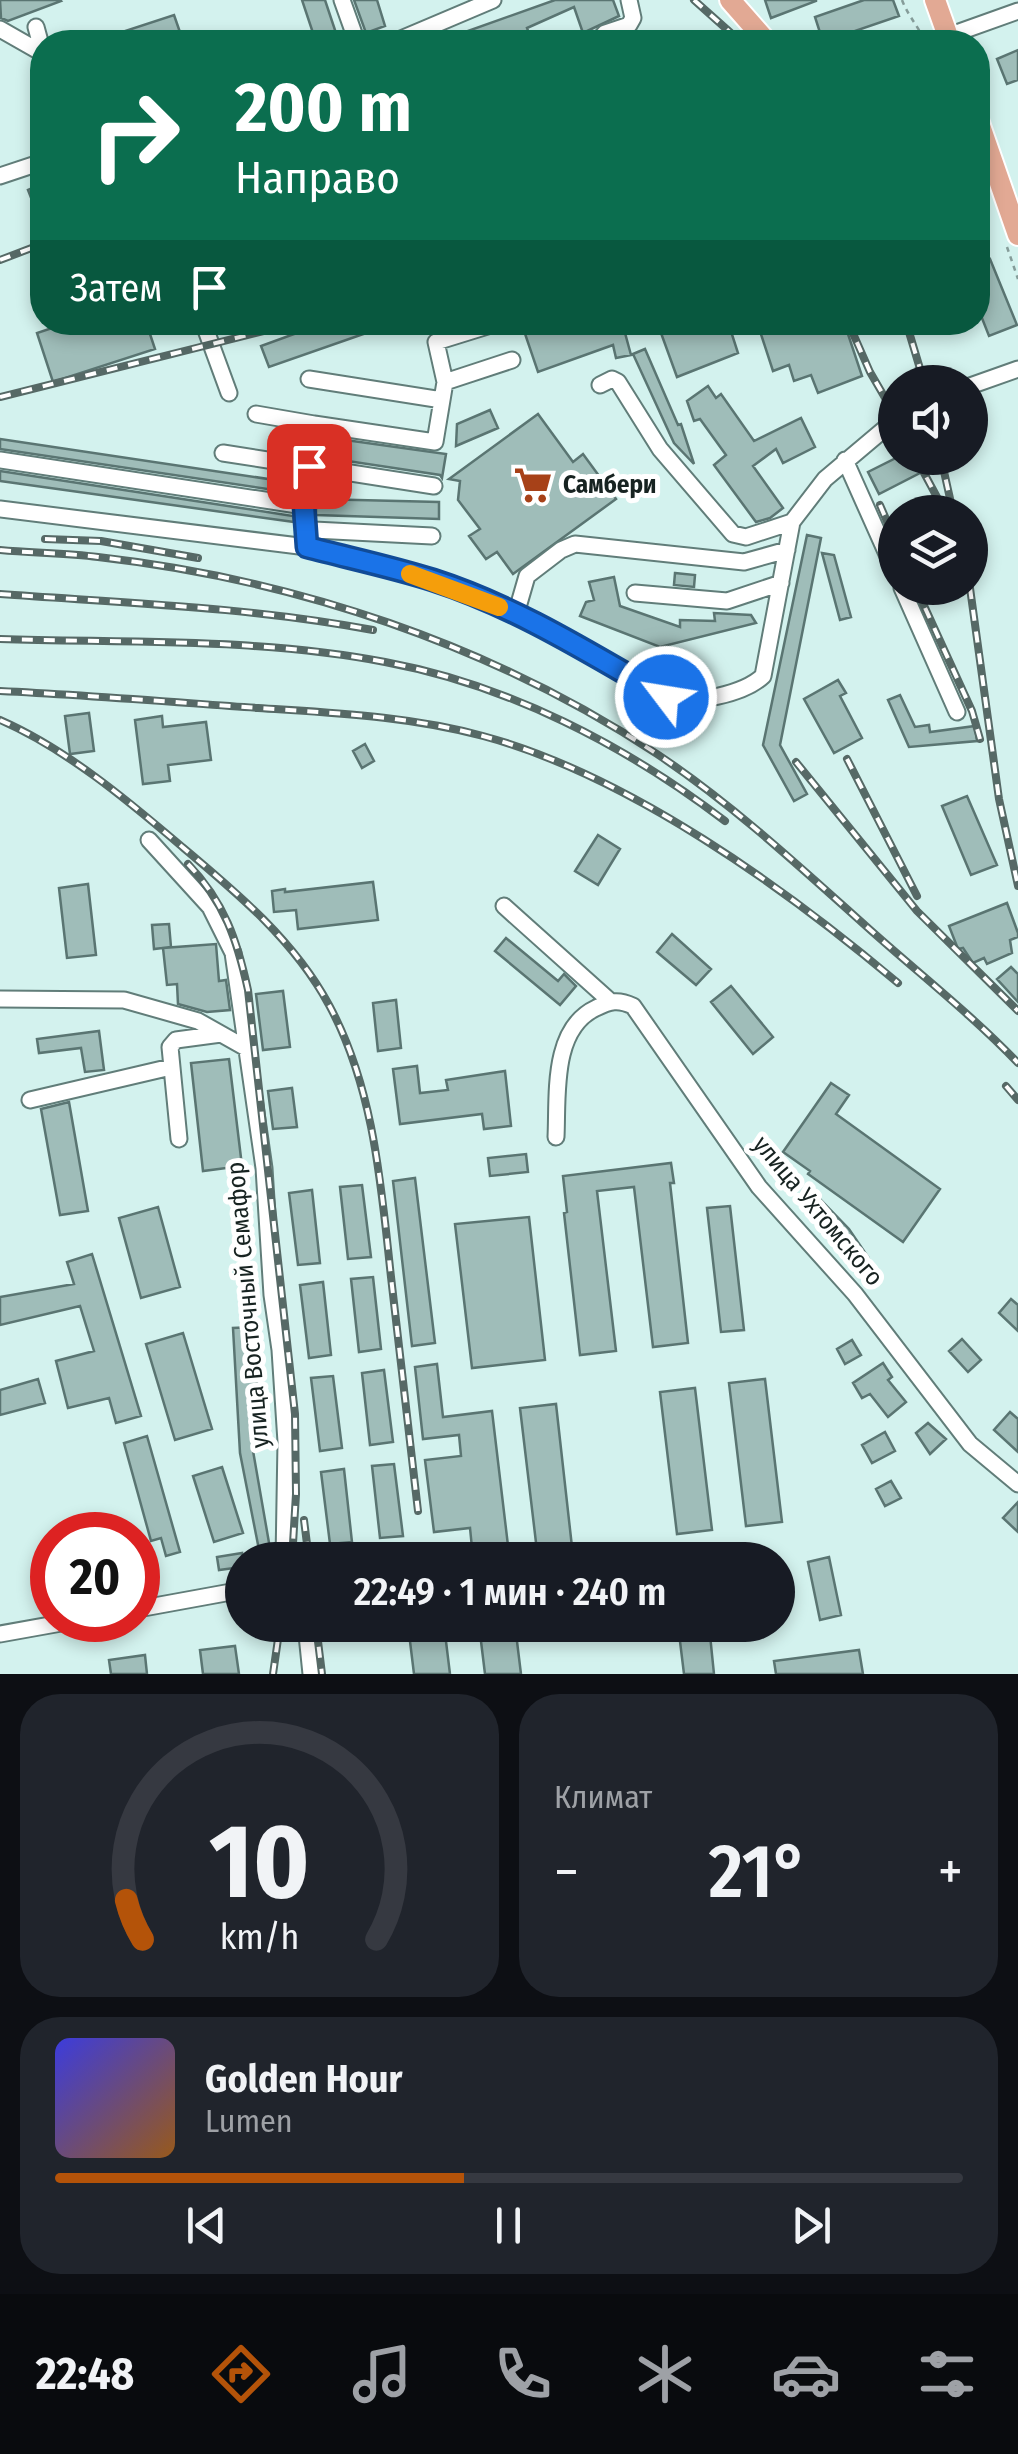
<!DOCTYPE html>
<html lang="ru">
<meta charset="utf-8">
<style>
body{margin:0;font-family:"Fira Sans Condensed",sans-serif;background:#20242c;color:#f1f3f6;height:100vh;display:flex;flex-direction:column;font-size:38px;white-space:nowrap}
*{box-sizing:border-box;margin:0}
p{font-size:32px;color:#9ea1a6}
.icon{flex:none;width:55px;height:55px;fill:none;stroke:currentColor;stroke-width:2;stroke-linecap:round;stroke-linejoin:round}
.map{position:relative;height:1674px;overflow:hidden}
.panel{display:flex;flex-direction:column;gap:20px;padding:20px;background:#0d0f14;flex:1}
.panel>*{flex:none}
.top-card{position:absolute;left:30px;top:30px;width:960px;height:305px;border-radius:40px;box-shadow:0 5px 15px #0003;background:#0b6e4f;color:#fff;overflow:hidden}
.buttons{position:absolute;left:878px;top:365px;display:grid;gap:20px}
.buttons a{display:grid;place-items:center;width:110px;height:110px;border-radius:50%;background:#171b24;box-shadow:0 5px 15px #0003;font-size:50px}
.speed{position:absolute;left:30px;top:1512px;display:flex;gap:20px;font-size:50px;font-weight:700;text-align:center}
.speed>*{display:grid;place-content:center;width:130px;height:130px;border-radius:50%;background:#171b24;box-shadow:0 5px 15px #0003;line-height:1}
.speed .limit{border:15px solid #d22;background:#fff;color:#111}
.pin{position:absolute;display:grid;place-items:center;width:85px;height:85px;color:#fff;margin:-42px;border-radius:20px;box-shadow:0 5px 15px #0006}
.me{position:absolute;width:110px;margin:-55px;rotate:301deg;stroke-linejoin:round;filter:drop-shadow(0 0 8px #0008)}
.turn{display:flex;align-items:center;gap:35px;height:210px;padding:0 40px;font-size:45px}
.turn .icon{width:130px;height:130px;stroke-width:2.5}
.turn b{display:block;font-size:70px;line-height:85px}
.then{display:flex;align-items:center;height:95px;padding:0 40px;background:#0003;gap:20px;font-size:38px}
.big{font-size:75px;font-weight:600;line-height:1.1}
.panel .card{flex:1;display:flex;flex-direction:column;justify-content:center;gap:15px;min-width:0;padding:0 35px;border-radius:40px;background:#20242c}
.panel .dial{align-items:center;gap:0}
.dial svg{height:260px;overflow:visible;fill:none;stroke:#363941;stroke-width:7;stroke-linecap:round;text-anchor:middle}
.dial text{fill:#f1f3f6;stroke:none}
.song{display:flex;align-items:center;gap:30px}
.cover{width:120px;height:120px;border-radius:15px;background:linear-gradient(135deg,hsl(240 70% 55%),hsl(30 70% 35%))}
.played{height:10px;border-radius:5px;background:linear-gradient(90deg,#b45309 45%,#363941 45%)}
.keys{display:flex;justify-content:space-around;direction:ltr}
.heat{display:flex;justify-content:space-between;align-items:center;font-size:55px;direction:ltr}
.panel .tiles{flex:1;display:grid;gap:20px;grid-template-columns:1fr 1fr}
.card:last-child{grid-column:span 2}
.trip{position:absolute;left:225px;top:1542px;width:570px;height:100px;border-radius:50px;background:#171b24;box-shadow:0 5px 15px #0003;font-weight:600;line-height:100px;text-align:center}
.dock{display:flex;height:160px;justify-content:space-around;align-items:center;background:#090b0e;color:#9ea1a6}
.dock .icon{width:70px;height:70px}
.dock .current{color:#b45309}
.dock b{font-size:45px;color:#f1f3f6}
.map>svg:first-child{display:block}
</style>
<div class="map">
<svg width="1018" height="1674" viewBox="0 0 1018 1674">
<rect width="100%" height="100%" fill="#d3f2ee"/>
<path fill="#9fbdb9" stroke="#5a7572" stroke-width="2.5" d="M0,0H60L61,1L8,21L1,18Z
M302,0H325L339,42H316Z
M354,0H377L385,26L366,33Z
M555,0H613L619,16L583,33L574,7L527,28L532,42H437Z
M765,0H816V1L771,18Z
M864,0H893L899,16L823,42L815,17Z
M174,15L182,38L169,42H122L119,33Z
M1018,50V80L1007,84L997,59Z
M42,184V226L28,190Z
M990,259L1017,325L989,336L978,308V265Z
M70,322H146L155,349L53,382L37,333Z
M327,322L392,324L269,367L261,346Z
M521,322H622L631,355L616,358L613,345L538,372Z
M657,322H728L738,353L677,377Z
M757,322H844L862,376L818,393L811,375L794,381L789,365L773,371Z
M645,349L678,425L681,424L694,464L674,443L633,354Z
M708,386L716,398L721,394L754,441L801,418L815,447L783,463L776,449L753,466L783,508L770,518L756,522L714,465L726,455L700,419L694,421L687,401Z
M490,410L498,428L456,446L457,424Z
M538,414L573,462L583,454L616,499L513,574L497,552L486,559L469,536L480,529L458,500L460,481L449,479Z
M324,437L446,454L442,478L440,475L321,457Z
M0,439L295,483L294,493L0,449Z
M896,458H912L920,473L879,494L868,472Z
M0,471L293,516L294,522L0,481Z
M316,499L439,502V519L316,515Z
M807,535L821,538L780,745L807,794L794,801L763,745Z
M822,553L834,555L851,617L840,620Z
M675,573L695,575L694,587L674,585Z
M614,577L620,606L680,627V620L715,621L714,613L751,615L756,623L660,647L580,616L586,602L594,600L589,582Z
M838,680L846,693L840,696L862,738L834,753L804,699Z
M900,695L915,727L929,725L930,732L975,726L977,741L909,747L888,700Z
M89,713L94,751L70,754L65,716Z
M162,716L163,727L206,722L211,760L168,765L170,781L143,784L135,720Z
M365,744L374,761L362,768L353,751Z
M967,796L997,865L971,875L942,806Z
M598,835L620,849L598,885L575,871Z
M373,882L378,920L298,929L296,910L274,912L272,891L285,889V892Z
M88,884L96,955L67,958L59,888Z
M1007,903L1018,933V937L1010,940L1012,953L987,964L984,958L973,963L963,948L958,949L949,926Z
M169,924L171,947L154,949L152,925Z
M672,934L711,969L696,985L657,952Z
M506,938L558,981L564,974L576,986L560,1005L495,951Z
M216,944L219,981L226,980L230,1010L207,1012L178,1004L177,984L167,985L163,948Z
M1011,967L1018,974V1002L997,979Z
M731,986L773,1037L753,1054L711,1002Z
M283,991L290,1047L263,1050L256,994Z
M396,1000L401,1048L378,1051L373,1003Z
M99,1031L104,1070L85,1072L81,1048L39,1053L37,1039Z
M229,1059L242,1166L203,1171L191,1063Z
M417,1066L420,1093L448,1090L446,1080L505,1071L511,1126L484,1129L482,1114L400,1124L393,1069Z
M831,1083L849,1095L836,1114L940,1189L903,1242L808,1174L810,1171L783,1152Z
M292,1088L297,1127L273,1129L268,1091Z
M69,1102L88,1211L60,1215L41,1109Z
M526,1154L528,1172L490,1176L488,1158Z
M671,1163L674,1183H670L688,1343L653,1347L634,1187L597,1191L616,1351L580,1355L564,1213L567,1212L563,1176Z
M415,1178L435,1343L412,1346L393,1181Z
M362,1185L371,1257L348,1259L340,1187Z
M312,1190L320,1263L298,1265L289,1193Z
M821,1200L849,1229L868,1257L858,1264L840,1236L812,1209Z
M730,1206L744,1330L721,1332L707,1208Z
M158,1207L180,1287L141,1298L119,1218Z
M529,1217L545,1360L472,1368L455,1224Z
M92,1254L141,1416L116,1423L109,1398L68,1408L56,1361L94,1351L80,1306L0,1325V1297L74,1284L67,1262Z
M373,1277L381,1349L359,1352L351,1279Z
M323,1282L331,1355L309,1358L300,1285Z
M1011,1299L1018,1305V1331L999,1313Z
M254,1327L260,1445H252L272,1560H261L240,1453L233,1328Z
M183,1333L212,1429L175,1440L146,1344Z
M962,1339L981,1360L968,1372L949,1351Z
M852,1340L861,1355L845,1364L837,1349Z
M883,1363L892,1377L888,1380L906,1402L888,1417L870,1394L862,1398L853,1383Z
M437,1364L443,1417L492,1411L509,1554L473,1558L470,1528L434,1532L425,1460L461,1456L459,1435L423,1439L415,1367Z
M384,1370L393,1442L370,1445L362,1373Z
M333,1376L342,1448L320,1451L311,1378Z
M38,1379L45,1403L0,1415V1390Z
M765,1379L782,1522L746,1526L729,1383Z
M695,1388L712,1530L677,1534L660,1392Z
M556,1404L572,1547L537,1551L520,1408Z
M1010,1412L1018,1419V1452L994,1430Z
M928,1423L946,1439L930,1454L916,1433Z
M885,1432L895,1451L872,1463L862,1445Z
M147,1436L180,1552L166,1556L161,1538L151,1541L124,1443Z
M394,1464L403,1536L380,1538L372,1466Z
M222,1467L243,1533L214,1542L193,1476Z
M344,1469L352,1542L330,1544L321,1472Z
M891,1481L901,1498L885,1506L876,1489Z
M1018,1502V1532L1003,1518Z
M242,1553V1567L219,1570L217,1557Z
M829,1557L841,1615L820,1620L808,1562Z
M408,1625H444L450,1674H414Z
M479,1625H515L521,1674H485Z
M678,1625H738V1632L710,1635L714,1674H684Z
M235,1646L239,1674H203L200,1650Z
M859,1650L863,1674H776L774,1661Z
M145,1655L147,1674H111L109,1660Z"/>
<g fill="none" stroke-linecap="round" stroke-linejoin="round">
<g stroke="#617d79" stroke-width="19">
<path id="minor" d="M342,0L357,42
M36,27L42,49
M0,29L42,53
M948,36L1018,11
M394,42L493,0
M597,42L605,33L629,25L633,18L629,0
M0,176L42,162
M203,322L229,393
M309,379L442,400
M445,382L436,342L494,324
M600,385L612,379L618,382L660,449L733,534L746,537L792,522
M970,386L1018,369
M256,414L314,424L304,506
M314,424L435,442L445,382L512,360
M223,453L434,486
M0,460L304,506L307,547C379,566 452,583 520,616C545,628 571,640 595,654C618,668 643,689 668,697C693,705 744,694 763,676L792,522L825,479L895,420
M845,460L895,572
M0,509L307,547L314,530L432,536
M902,588L957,712
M635,593L727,601L781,583
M516,614L527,576L561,550L575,544L744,562L787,550
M149,840L210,907L233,953L264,1168L272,1295L280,1350L286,1442L284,1560
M504,906L610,1001
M0,999L124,1000L198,1021L246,1048
M30,1100L171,1067
M556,1137C558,1096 551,1029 596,1008C610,1001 618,999 633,1006L759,1187L855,1294L970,1444L1018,1484
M179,1139L170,1047L176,1040L221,1034
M138,1609L242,1590
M306,1625L311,1674
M0,1634L78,1620"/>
</g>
<g stroke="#fff" stroke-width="24">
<path id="major" d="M730,0L767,42
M935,0L950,42
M978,120L1018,235"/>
</g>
<path stroke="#859c99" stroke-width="2.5" stroke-dasharray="5 5" stroke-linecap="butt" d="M902,0C908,16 919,27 925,42
M1007,247L1018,279"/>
<use href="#minor" stroke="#fff" stroke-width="15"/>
<use href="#major" stroke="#e2a994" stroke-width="20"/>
<g stroke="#566966" stroke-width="8">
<path id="rail" d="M694,0L741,42
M0,260L42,244
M848,322L870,372L895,415
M906,322L924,382
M0,397L300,322
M916,458L945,512
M941,458L953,512
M880,505L895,540
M45,539L101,541L198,558
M0,550C33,553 66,553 98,557C294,579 492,645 657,754C732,804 799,866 867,927C917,972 971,1014 1018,1063
M916,588L972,711L980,739
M970,588L999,799L1018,886
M0,594C125,603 250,607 373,630
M0,639C127,643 260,638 385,662C509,685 625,745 725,821
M0,691C86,695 172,702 258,708C333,713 410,716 483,736C628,775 785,888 898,983
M0,720C66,749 126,799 180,845C236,892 294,940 329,1005C374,1088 381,1185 391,1277C400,1355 409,1433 418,1511
M847,759L917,896
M796,762L917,911L1018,1011
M188,864C225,903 237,940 248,990L295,1414L296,1494L292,1560
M1006,1086L1018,1100
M304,1520L309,1560
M316,1625L322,1674
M273,1674L280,1625"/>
</g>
<use href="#rail" stroke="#fff" stroke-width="4" stroke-dasharray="11" stroke-linecap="butt"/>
</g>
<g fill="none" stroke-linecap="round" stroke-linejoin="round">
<g stroke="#114b97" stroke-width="25">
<path id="route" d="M309,466L304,506L307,547C349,558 392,567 433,580C517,607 591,654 666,697"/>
</g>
<use href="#route" stroke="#1a73e8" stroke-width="18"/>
<path stroke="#f59e0b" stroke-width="18" d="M410,574L499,607"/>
</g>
<defs>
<g id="supermarket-bare" transform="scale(3)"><path d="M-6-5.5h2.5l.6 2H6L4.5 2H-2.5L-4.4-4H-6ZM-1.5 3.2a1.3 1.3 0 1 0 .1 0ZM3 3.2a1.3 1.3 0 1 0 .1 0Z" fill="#a74118" stroke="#fff" stroke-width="2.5" paint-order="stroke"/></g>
</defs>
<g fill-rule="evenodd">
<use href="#supermarket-bare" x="533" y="485"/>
</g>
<g text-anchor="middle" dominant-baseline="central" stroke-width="10" stroke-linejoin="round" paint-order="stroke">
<g font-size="25" font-weight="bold" fill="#172321" stroke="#fff" text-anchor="start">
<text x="563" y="485">Самбери</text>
</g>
<g font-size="25" fill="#172321" stroke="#fff">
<text transform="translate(818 1211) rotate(50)">улица Ухтомского</text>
<text transform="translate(248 1305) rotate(-95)">улица Восточный Семафор</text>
</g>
</g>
</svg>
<div class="buttons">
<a><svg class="icon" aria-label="sound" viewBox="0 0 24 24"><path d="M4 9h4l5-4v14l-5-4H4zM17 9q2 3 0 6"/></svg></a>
<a><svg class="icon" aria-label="layers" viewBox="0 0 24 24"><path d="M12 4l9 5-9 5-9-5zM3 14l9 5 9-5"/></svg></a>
</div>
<div class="speed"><div class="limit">20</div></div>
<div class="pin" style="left:309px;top:466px;background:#d93025"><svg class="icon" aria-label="arrive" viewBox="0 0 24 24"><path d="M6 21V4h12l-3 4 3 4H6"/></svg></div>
<svg class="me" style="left:666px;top:697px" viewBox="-20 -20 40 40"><circle r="17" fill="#1a73e8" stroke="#fff" stroke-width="3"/><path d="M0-11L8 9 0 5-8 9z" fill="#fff"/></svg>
<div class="trip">22:49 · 1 мин · 240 m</div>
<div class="top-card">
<div class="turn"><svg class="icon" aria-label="right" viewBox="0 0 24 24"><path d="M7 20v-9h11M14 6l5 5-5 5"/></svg><div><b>200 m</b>Направо</div></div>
<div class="then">Затем<svg class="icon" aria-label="arrive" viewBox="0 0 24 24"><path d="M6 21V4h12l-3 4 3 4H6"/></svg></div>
</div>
</div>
<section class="panel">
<div class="tiles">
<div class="card dial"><svg viewBox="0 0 100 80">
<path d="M14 69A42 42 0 1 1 86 69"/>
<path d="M14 69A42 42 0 0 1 9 57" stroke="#b45309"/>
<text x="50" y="56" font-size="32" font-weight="700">10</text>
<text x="50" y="72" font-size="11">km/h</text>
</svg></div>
<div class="card"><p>Климат</p>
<div class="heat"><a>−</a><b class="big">21°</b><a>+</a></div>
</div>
<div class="card">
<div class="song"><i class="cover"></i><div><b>Golden Hour</b><p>Lumen</p></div></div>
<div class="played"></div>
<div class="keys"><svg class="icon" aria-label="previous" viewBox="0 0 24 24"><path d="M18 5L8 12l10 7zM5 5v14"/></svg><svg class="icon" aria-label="pause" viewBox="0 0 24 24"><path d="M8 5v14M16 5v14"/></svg><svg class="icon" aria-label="next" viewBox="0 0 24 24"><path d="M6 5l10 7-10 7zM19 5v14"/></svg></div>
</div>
</div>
</section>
<nav class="dock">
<b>22:48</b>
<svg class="icon current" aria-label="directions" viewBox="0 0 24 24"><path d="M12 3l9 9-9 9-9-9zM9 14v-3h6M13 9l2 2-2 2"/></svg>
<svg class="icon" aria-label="music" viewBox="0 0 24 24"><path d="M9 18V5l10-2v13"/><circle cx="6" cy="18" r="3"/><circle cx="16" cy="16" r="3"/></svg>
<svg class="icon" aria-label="phone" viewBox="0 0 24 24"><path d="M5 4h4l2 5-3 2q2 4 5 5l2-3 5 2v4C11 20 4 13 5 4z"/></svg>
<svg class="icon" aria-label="climate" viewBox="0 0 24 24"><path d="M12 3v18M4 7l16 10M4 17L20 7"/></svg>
<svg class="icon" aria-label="car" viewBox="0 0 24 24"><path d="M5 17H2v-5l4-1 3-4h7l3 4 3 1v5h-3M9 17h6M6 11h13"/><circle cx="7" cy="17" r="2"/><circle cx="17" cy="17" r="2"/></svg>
<svg class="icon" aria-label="filters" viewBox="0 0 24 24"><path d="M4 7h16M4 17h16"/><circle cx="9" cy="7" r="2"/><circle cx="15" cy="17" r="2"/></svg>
</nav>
